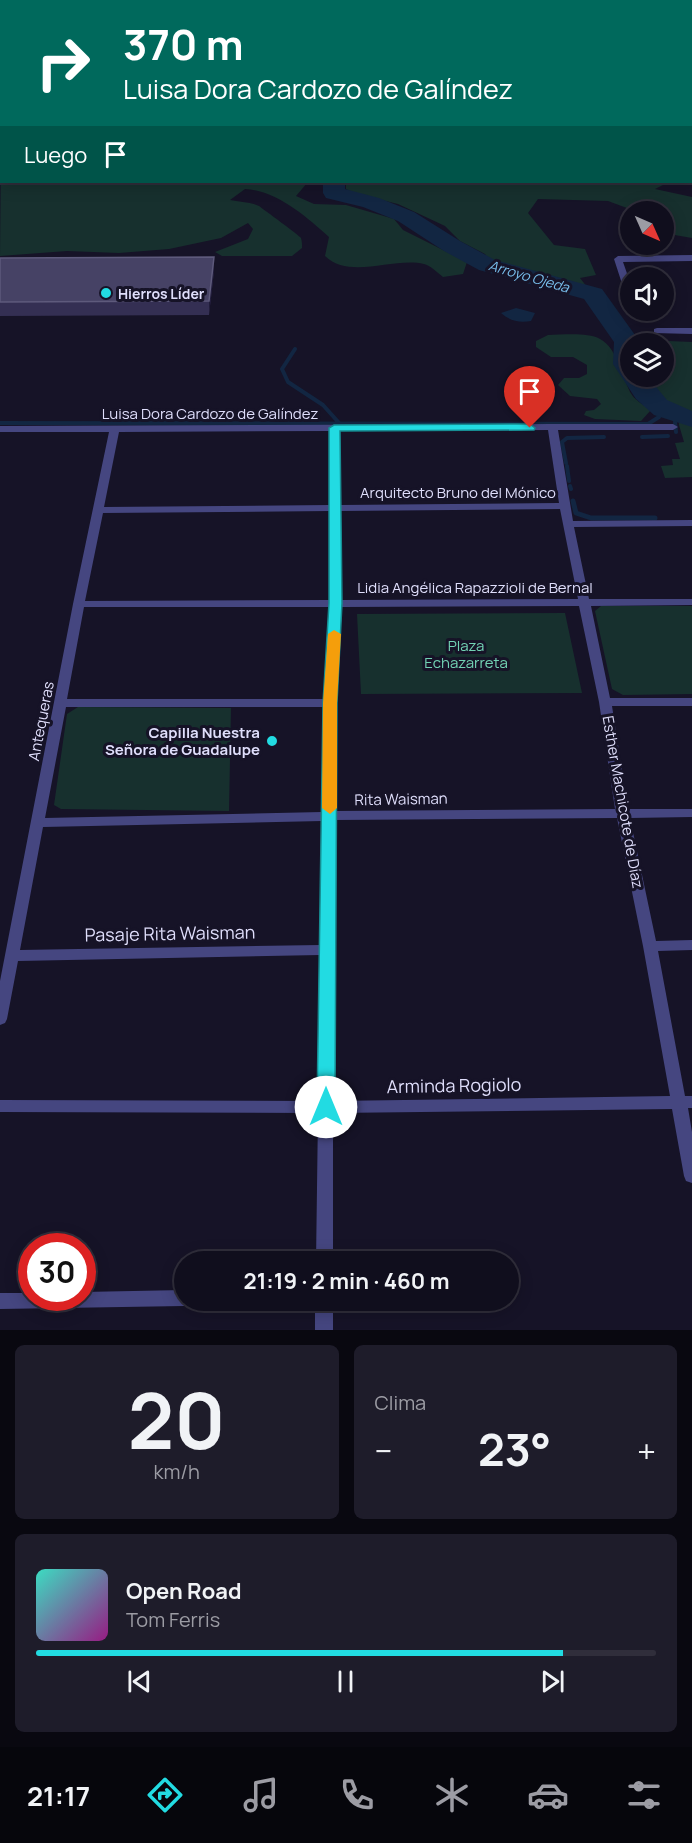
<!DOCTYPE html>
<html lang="es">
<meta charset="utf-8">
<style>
body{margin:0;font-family:Manrope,sans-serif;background:#1e1c2a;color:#f1f3f6;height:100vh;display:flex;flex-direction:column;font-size:22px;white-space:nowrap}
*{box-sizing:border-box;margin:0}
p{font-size:20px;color:#9c9ca4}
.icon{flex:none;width:33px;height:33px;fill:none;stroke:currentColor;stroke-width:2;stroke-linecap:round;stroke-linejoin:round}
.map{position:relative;height:1330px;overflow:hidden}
.drawer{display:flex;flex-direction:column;gap:15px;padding:15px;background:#090810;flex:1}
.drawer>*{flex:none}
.top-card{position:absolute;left:0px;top:0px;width:693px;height:183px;box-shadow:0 3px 15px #0003,0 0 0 2px #302e3b;background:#00695c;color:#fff;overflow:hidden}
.needle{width:39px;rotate:135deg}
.buttons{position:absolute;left:620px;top:201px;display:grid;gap:12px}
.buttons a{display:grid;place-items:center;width:54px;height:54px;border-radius:50%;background:#100e1d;box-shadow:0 3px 15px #0003,0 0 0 2px #302e3b;font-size:30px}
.speed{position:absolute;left:18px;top:1233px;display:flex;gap:12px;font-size:30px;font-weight:700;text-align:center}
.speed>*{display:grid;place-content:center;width:78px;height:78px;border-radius:50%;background:#100e1d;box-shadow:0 3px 15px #0003,0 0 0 2px #302e3b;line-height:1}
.speed .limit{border:9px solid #d22;background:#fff;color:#111}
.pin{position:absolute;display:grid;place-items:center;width:51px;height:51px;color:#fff;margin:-62px -26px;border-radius:50% 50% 50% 0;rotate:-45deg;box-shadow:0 0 6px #0007}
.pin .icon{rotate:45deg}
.me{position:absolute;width:66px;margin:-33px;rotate:0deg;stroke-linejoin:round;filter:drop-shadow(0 0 4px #0008)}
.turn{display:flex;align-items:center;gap:21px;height:126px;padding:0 24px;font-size:27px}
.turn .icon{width:78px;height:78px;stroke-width:2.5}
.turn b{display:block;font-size:42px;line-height:51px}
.then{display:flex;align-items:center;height:57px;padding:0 24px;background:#0003;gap:12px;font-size:22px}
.big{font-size:45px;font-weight:700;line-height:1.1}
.drawer .widget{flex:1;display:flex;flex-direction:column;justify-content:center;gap:9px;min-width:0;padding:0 21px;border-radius:9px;background:#1e1c2a}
.drawer .dial{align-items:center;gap:0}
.dial b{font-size:78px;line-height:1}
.song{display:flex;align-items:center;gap:18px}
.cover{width:72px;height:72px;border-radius:9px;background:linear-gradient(135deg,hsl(170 70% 55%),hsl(310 70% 35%))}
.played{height:6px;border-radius:3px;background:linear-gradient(90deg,#22dbe2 85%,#302e3b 85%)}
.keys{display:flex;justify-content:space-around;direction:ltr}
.heat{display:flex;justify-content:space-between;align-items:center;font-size:33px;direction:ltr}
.drawer .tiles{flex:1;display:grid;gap:15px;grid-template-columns:1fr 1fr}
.widget:last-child{grid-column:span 2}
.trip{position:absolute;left:174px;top:1251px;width:345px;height:60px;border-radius:30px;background:#100e1d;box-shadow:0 3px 15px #0003,0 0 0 2px #302e3b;font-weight:700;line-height:60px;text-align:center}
.tabs{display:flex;height:96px;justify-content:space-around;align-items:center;background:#06060c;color:#9c9ca4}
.tabs .icon{width:42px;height:42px}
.tabs .on{color:#22dbe2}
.tabs b{font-size:27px;color:#f1f3f6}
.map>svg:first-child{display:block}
</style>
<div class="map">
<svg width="692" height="1330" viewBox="0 0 692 1330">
<rect width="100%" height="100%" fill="#161327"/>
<path fill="#17302e" d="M1,147L2,182H308L296,196L314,204L346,205L394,219L403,230L467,262L463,274L443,277C438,273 430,265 424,264C393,257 350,280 325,256L329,237C307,217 276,190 245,189L230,200C239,202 250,202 259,206C263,209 300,236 301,238C302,241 302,245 302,248L292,256H222L215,252L248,239L253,229L248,223L221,238L169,249L119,253L67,251L0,256Z
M346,182H669L655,189L692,197V238L663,233V212L635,211L608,201L538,199L528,213L554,245L585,249L596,275L580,278L587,287L577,286L488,259L485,254L460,241L445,226L398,204L353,193L346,189Z
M548,335C563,335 587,332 600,339C618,348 623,381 632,395C636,401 645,406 651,410L641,421L595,419L584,415L586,411L594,410L601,404L597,399L570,396L558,385L564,378H579L587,374V365L573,357H551L536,347V341Z
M668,341L692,342V415C669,409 654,401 646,377L663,376V344L658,343Z
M679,420L692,422V477L665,478L661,466L673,465L672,459H680L675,443L684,442L679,425Z
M601,606H692V694L623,695L612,689L595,611Z
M565,613L582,693L361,694L357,614Z
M78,707L231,708L229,811L61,809L54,805L67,714Z"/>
<path fill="#122642" d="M516,308L535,313L531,321C519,323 510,321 501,313Z"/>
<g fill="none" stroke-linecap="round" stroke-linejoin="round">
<path stroke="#122642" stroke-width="4" d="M295,349L282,369L288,382L323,405L340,424
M0,423L648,424L659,417L662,408
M676,432L675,422L678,416
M642,437L668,436
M566,463L562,442L567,438L604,437
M567,466L569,481
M570,486L571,489"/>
<path stroke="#122642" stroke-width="5" d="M573,501L576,513L591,518H655"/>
<path fill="#122642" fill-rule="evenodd" d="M0,22H2V33H0Z
M323,182H345V189L379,198L414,212L460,241L495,260L602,289L640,342L630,344V376H647L667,400L692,411V427L654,415L636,399L613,364L614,342L584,299L479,270L444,251L398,221L363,207L326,198L323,193Z"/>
<path fill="#454680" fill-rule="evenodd" d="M403,0H409V2H403Z
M489,0H495V2H489Z
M583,0H589V2H583Z
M675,0H681L682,2H676Z
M692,255V261L623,262L630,282V299L626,296L614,259L618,256Z
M657,328H692V334L654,333V329Z
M552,424H673L678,427L673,430H558L573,521L692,520V526L574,527L589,599H692V605L591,606L610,698H692V706H612L628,809H692V817L630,818L656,941L692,940V950L658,951L685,1096H692V1108H688L692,1132V1183L686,1181L684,1176L672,1109L333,1113V1262H316L318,1113L0,1112V1100L318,1101L320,955L18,961L7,1019L5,1023L0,1025V981L73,604L109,432H0V426ZM548,430L559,503L340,505L339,431ZM329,431L330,505L104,507L119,432ZM560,509L578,599L342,600L340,511ZM330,511V600L85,601L103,513ZM579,606L599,702L615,809L335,811L336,703L342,607ZM84,607H330L324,699H67ZM66,707H324L322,812L45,818ZM617,818L643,946L670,1096L334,1101L335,820ZM322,821L320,945L20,950L43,827Z
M184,1290V1300H191L190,1303L184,1306L0,1309V1293H32V1298H82V1292Z
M315,1300H333V1330H315Z"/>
<path fill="#8185ef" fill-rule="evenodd" d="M45,0H51L44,2Z
M157,0H163L156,2Z
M0,39H2L0,44Z
M0,127H2L0,132Z"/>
<path fill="#eb68af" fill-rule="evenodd" d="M74,0H84L73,2Z
M109,0H119L108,2Z
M0,58H2L0,65Z
M0,88H2L0,96Z"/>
</g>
<path fill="#342f53" d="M0,258L214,271L209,315L0,316Z"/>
<path fill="#201c3a" d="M214,257V271L209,315V301Z"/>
<path fill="#464265" stroke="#5e5a7c" stroke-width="1.5" d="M214,257L209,301L0,302V258Z"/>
<path fill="#22dbe2" stroke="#168e93" stroke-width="1.5" d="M530,424L535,428L534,430L340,431L342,603L337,703L335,1107L333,1112L326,1114L320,1112L317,1107L323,703L329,603V428L334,425Z"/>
<path fill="#f59e0b" d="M334,630L341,634L337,703V808L330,814L322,808L323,703L328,634Z"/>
<g fill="#22dbe2" stroke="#161327" stroke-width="2">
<circle cx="106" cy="293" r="6"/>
<circle cx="272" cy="741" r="6"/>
</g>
<g text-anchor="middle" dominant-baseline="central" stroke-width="6" stroke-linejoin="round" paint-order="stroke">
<g font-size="14" font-style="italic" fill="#79bfed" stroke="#161327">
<text transform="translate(529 276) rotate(16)">Arroyo Ojeda</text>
</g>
<g font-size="14" font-weight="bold" fill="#dfdefb" stroke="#161327" text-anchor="start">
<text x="118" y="293">Hierros Líder</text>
</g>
<g font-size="15" fill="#dfdefb" stroke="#161327">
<text x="210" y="413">Luisa Dora Cardozo de Galíndez</text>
<text x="458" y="492">Arquitecto Bruno del Mónico</text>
<text x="475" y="587">Lidia Angélica Rapazzioli de Bernal</text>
<text transform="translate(41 721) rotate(-79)">Antequeras</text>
<text transform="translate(401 799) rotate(-1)">Rita Waisman</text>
<text transform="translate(623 802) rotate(80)">Esther Machicote de Díaz</text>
</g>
<g font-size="15" fill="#72d2b4" stroke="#161327">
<text x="466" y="645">Plaza<tspan x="466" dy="17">Echazarreta</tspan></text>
</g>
<g font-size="15" font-weight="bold" fill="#dfdefb" stroke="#161327" text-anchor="end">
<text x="260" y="732">Capilla Nuestra<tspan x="260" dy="17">Señora de Guadalupe</tspan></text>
</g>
<g font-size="18" fill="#dfdefb" stroke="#161327">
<text transform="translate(170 933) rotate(-1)">Pasaje Rita Waisman</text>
<text transform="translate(454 1085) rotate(-1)">Arminda Rogiolo</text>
</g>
</g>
</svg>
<div class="buttons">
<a><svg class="needle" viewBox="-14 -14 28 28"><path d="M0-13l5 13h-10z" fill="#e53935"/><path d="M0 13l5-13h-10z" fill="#9c9ca4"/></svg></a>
<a><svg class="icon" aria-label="sound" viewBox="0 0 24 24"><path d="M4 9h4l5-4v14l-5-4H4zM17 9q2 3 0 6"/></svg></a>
<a><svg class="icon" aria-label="layers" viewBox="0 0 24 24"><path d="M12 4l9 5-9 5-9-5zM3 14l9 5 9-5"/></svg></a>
</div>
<div class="speed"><div class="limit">30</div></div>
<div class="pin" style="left:530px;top:428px;background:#d93025"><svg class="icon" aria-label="arrive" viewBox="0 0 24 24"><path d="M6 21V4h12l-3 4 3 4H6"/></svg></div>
<svg class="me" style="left:326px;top:1107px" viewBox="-20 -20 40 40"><circle r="19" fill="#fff"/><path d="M0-13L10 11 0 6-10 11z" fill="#22dbe2"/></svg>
<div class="trip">21:19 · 2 min · 460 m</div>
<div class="top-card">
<div class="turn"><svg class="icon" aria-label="right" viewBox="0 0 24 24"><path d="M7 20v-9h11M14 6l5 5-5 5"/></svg><div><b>370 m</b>Luisa Dora Cardozo de Galíndez</div></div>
<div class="then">Luego<svg class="icon" aria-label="arrive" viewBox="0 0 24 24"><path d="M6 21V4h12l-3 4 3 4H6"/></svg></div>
</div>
</div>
<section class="drawer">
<div class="tiles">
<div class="widget dial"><b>20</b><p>km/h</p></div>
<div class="widget"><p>Clima</p>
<div class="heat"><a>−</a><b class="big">23°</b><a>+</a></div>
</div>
<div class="widget">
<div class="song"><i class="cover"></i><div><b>Open Road</b><p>Tom Ferris</p></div></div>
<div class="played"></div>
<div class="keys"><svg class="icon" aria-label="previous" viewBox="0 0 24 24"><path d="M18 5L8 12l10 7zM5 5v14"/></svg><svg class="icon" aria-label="pause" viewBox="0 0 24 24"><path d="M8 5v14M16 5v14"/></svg><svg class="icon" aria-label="next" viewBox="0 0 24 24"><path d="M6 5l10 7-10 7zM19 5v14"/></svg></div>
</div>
</div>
</section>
<nav class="tabs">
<b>21:17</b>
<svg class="icon on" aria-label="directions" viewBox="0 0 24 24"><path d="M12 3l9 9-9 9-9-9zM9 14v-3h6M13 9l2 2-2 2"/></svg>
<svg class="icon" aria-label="music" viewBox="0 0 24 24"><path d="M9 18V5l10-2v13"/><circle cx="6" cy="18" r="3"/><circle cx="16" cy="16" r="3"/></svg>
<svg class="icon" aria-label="phone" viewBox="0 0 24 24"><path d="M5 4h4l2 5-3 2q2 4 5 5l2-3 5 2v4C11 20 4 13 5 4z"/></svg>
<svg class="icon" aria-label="climate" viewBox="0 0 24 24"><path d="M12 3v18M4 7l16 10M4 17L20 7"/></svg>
<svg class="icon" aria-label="car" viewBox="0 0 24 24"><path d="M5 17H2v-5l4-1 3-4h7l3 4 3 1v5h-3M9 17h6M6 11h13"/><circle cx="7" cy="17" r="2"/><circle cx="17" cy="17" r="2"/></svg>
<svg class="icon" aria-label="filters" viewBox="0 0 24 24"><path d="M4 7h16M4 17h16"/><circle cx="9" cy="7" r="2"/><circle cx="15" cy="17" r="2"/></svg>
</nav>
